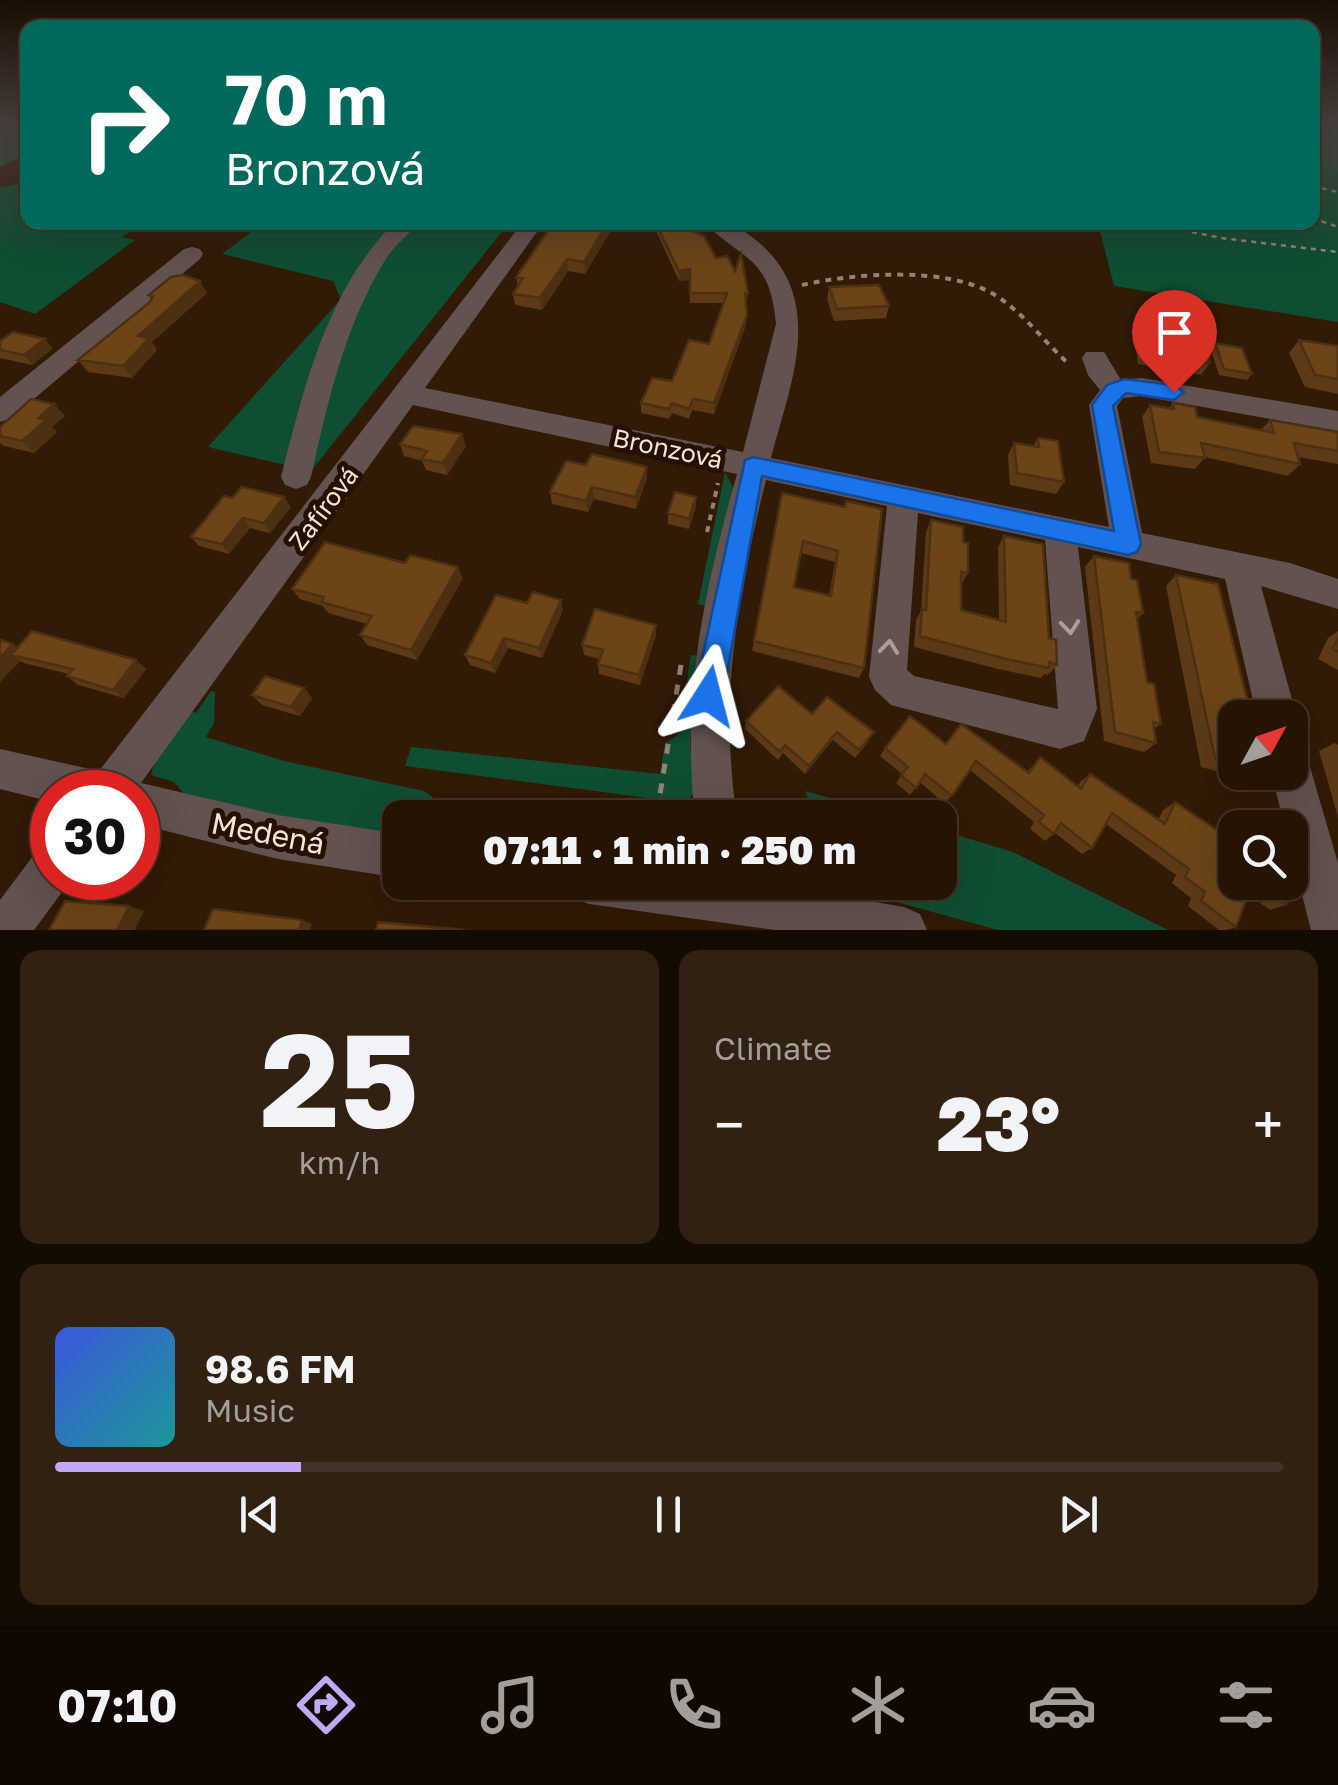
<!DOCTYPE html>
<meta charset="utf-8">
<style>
body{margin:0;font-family:"Golos Text",sans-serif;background:#312113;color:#f1f3f6;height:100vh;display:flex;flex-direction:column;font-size:38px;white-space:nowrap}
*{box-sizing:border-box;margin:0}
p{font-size:32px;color:#a39e9a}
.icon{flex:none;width:55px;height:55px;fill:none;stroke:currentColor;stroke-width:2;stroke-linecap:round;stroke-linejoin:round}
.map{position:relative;height:930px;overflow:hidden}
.sheet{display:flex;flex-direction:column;gap:20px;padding:20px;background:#140b02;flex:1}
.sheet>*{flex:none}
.banner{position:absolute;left:20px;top:20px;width:1300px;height:210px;border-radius:20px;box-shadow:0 10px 40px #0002,0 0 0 2px #423326;background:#00695c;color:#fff;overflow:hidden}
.needle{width:65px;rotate:50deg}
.tools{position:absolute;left:1218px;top:700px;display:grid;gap:20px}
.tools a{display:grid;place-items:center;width:90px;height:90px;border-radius:20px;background:#251404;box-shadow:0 10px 40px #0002,0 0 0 2px #423326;font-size:50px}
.speed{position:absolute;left:30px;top:770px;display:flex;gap:20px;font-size:50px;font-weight:700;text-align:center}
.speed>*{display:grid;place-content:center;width:130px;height:130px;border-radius:50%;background:#251404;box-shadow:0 10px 40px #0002,0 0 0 2px #423326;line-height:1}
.speed .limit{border:15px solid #d22;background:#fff;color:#111}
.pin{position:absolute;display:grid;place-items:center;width:85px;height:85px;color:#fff;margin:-102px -42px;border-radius:50% 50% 50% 0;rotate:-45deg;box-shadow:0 0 10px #0007}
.pin .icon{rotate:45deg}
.me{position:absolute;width:110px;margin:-55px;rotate:9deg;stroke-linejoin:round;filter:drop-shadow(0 0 8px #0008)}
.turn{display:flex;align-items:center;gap:35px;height:210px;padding:0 40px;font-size:45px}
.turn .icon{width:130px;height:130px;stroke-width:2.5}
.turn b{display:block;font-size:70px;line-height:85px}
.big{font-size:75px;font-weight:800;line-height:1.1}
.sheet .card{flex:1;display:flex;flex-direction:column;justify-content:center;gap:15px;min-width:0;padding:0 35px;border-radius:20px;background:#312113}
.sheet .dial{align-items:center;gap:0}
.dial b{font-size:130px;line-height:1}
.song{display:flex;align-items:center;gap:30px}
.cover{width:120px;height:120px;border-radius:15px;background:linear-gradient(135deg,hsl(230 70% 55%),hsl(180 70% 35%))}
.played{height:10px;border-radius:5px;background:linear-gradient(90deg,#c1a8f3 20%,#423326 20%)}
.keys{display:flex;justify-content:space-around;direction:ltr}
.heat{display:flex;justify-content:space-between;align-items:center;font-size:55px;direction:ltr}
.sheet .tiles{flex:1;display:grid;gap:20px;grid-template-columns:1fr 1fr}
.card:last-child{grid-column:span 2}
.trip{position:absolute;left:382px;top:800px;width:575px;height:100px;border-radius:20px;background:#251404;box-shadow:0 10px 40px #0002,0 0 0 2px #423326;font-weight:800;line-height:100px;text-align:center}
.menu{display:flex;height:160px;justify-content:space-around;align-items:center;background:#0f0802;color:#a39e9a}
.menu .icon{width:70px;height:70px}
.menu .active{color:#c1a8f3}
.menu b{font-size:45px;color:#f1f3f6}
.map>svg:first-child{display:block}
</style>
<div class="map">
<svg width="1338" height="930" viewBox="0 0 1338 930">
<rect width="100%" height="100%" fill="#311a06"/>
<path fill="#104e32" d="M1313,169L1338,170V322L1114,286L1098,223L1312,222Z
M27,182L28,222L144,223L122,237L135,240L35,314L0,302V188Z
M263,223H509L311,471L208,447L341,299L333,281L222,254Z
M725,472L735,491L710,607L698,604Z
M691,655L701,656L690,742L694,793L685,803L405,766L411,747L660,774L665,743L678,735Z
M211,691L215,692L214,723L206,737L284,761L424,791L438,801L441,810L436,817L400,818V837L277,815L184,793L174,782L151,775L155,760L188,710L196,713Z
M805,791L896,817H804L811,806Z
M940,830L1013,852L1168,930H998L893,901L783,889L779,883L940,882Z"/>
<path fill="#19563a" d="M0,123H28L27,153L0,167Z
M1313,123H1338V170L1313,169Z"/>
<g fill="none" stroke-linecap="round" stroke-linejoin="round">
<path stroke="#958272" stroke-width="2.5" stroke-dasharray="5 5" stroke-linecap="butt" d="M1312,186L1338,192
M1312,218L1338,227
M678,222L697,230
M1143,222L1221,238L1338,252"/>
<path stroke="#958272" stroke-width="4" stroke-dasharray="6 6" stroke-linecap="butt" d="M802,285C854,273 948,266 995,295C1024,313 1045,343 1070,365
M707,532L718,483"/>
<path stroke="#958272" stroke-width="5" stroke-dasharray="10 10" stroke-linecap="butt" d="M657,813L682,659"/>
<path fill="#625250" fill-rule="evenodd" d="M395,222H418C409,235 396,244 387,257C345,324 328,401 311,477L307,485L296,489L285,485L281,477C304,387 327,289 395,222Z
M523,222H544L425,388L743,452L776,324C770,255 743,262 704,222C731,222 745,229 765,248C825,307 789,388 771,458L1109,527L1089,405L1100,390L1088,375L1082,358L1086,352H1104L1121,380L1141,378L1338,411V431L1141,396L1123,398L1117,406L1142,533L1290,563L1338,579V609L1261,586L1297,718L1291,732L1290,718H1257L1225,579L1078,547L1097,709L1084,741L1060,749L891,705L875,690L869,677L887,506L766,480C737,596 719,699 737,818H695C681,695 704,591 737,474L413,405L141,783L278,815L400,834V878L278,859L138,824V792H52V802L0,789V749L99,771ZM918,513L1045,540L1058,709L914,676L907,670Z
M192,247L200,249L203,254L200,259L10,419L0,422V397L184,249Z
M1290,747L1304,753L1310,767L1338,863V930H1311L1290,848V828H1285L1271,772H1290Z
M52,846V878H70L68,884L34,930H0V900L36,852Z
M567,882H761L904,907L920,914L927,930H775L589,904L573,898Z"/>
</g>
<path fill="#5d3a15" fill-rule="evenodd" d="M554,222H616L585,274L568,271L542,310L515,305L513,294L518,286L516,277Z
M652,222H671L716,258L748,293L746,303V325L714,414L692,410L689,419L672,413L669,419L641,413V403L672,381L709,344L724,303H690L689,280L679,281Z
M829,287L889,306L886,318L834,321L827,299Z
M207,293L152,342L157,350L132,378L88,372L78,360L149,303L151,299L149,295Z
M1142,333L1210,363L1201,375L1138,364L1135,345Z
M1299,340L1338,346V394L1305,387L1289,353Z
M0,341L53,348L32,365L0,358Z
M1215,343L1252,374L1247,380L1219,375L1211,350Z
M1173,403L1197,417L1261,430L1270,420L1338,432V464L1298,457L1300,464L1288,476L1205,457L1195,469L1151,463L1142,417L1150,405L1169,408Z
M54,404L65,416L52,427L57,432L34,453L4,446L0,443V427Z
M1038,438L1064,482L1056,494L1010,485L1008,455L1014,443L1033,446Z
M400,444L466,446L447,475L426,470L422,461L404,456Z
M647,478L636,509L594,499L588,512L552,504L550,492Z
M782,493L844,507L864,668L859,678L752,651ZM801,553L835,562L829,595L794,587Z
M224,496L291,507L270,533L250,528L229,554L199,546L191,537Z
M696,497V507L689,529L668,524V513Z
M931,520L963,542L968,573L961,584V610L999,620L998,547L1004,536L1049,638L1057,665L1048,675L1044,674L1041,678L998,669L914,647L916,620L921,611L926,532Z
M1094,556L1131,579L1143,613L1137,619L1147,682L1161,724L1154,729L1156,743L1144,752L1104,741L1085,567Z
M1176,575L1235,718V772H1263L1250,780L1201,767L1166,586Z
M463,578L417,660L367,645L360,635L367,624L328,613L323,606L300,599L292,589Z
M527,603L563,610L542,658L508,648L495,673L470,665L465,655Z
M656,625V635L640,685L599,674L598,664L600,659L584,655L582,645Z
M1338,631V670L1318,659L1328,638Z
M13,644L18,647L136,660L146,669L124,698L78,685L67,676L69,674L24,663L20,661L0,682Z
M304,688L312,698L300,716L262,705L252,695Z
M812,714L869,741L855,758L833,740L805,774L783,753L778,760L745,729L746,721Z
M1335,743L1338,745V817L1319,751Z
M946,744L1027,772L1040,757L1078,786L1080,782L1090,774L1158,820L1163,810L1175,802L1290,882L1286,905L1270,910L1249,895L1236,927L1227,930H1219L1188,906L1191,898L1172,883L1176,875L1106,824L1092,848L1082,854L1055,833L1045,841L1030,829L1034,822L970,770L945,804L920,782L910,795L896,783L902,774L880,756L885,748Z"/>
<path fill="#4c3011" d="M608,222H616L585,274L584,262Z
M567,259L568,271L542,310L540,298Z
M690,269L689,280L679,281V271Z
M200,281L207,293L152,342L157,350L132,378L123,366L138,336Z
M747,315L746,325L714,414V403Z
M45,339L53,348L32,365L24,355Z
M54,404L65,416L52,427L57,432L34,453L22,441L38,418Z
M462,434L466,446L447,475L443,463Z
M647,467V478L636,509L635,497Z
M592,487L594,499L588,512L586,501Z
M284,497L291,507L270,533L264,523Z
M696,497V507L689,529V519Z
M243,518L250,528L229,554L222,544Z
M458,567L463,578L417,660L411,650Z
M561,600L563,610L542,658L539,648Z
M656,625V635L640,685L639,675Z
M504,638L508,648L495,673L491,663Z
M13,644L27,654L11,655L20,661L0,682V657Z
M136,660L146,669L124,698L113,690Z
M304,688L312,698L300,716L291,707Z
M837,732L833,740L805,774L809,766Z
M129,906L144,911L135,930H117Z
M302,920L312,924L310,930H299Z"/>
<path fill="#6c4418" stroke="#4c3011" stroke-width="2.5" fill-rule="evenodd" d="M554,222H608L584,262L567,259L540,298L513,294L523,278L516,277Z
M655,222H671L704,236L716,258L727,256L735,271L741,254L748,293H745L747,315L714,403L693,399L689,409L672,403L669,409L641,403L652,378L672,381L689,340L709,344L727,293H690V269L679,271Z
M183,275L200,281L138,336L149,338L123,366L78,360L149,303L153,296L149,295L171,277Z
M879,285L889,306L837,309L829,287Z
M13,332L45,339L24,355L0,350V341Z
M1142,333L1205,344L1210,363L1146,352Z
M1299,340L1338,346V379L1315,375Z
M1215,343L1242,348L1252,374L1224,369Z
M31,399L54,404L38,418L46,420L22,441L0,436V427Z
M1173,403L1195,407L1197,417L1274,433L1270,420L1338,432V451L1294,443L1300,464L1201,443L1205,458L1159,452L1150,405L1174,409Z
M413,426L462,434L443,463L422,459L427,451L400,444Z
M1038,438L1058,441L1064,482L1017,473L1014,443L1039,447Z
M592,454L647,467L635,497L592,487L586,501L550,492L566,461L586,465Z
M242,487L284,497L264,523L243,518L222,544L191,537L224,496L232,498Z
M675,492L696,497L689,519L668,513Z
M782,493L845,507L846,501L882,509L864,668L754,641ZM803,541L838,551L831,596L794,587Z
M931,520L963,527V542L968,543V573L961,572V610L1006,622L1004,536L1043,544L1049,638L1056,640L1057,665L1049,662V668L1006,659L920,636L922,609L926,610Z
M325,542L405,563L410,555L458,567L411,650L360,635L372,616L321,602L324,597L292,589Z
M1094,556L1129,563L1131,579L1137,580L1143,613L1136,612L1144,663L1147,682L1154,684L1161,724L1153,722L1156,743L1115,732Z
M1176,575L1218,584L1252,718H1235V763L1215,758Z
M533,592L561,600L539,648L504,638L491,663L465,655L496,595L527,603Z
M595,609L656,625L639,675L598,664L603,650L582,645Z
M32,631L136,660L113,690L67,676L73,669L11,655Z
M1338,638V652L1333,649Z
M0,640L13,644L0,657Z
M265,676L304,688L291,707L252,695Z
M778,686L812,714L827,697L874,732L859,750L837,732L809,766L785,745L780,752L746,721Z
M910,716L946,744L961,724L1029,773L1040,757L1081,789L1090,774L1165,824L1175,802L1235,842V882H1253L1236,927L1201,901L1205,892L1185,877L1189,869L1112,813L1092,848L1061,823L1054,834L1039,822L1044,815L976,761L952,796L925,774L916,788L901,775L908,767L885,748Z
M1290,879L1294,882L1286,905L1254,882H1290Z
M65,901L129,906L117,930H49Z
M213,909L302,920L299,930H204Z
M378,922L465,930H376Z"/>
<defs><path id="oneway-chevron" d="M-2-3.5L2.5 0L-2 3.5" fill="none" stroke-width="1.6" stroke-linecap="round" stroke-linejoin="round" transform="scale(2.5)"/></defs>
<g stroke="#ac9c95">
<use href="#oneway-chevron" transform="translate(1070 627) rotate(84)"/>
<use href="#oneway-chevron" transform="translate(889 647) rotate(-84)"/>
</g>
<linearGradient id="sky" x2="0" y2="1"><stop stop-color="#1b0e03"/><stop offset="0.49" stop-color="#483e3b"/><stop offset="1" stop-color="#483e3b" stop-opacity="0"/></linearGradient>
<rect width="1338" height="253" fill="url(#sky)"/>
<path fill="#1a73e8" stroke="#114b97" stroke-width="2.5" d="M1124,379L1174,385L1184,392L1174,400L1126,393L1113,406L1141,544L1137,552L1128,555L762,476L723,696L718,705L708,709L698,705L694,696L745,460L753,457L1114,531L1092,405L1107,385Z"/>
<g text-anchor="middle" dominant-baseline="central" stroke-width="10" stroke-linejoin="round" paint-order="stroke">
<g font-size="25" fill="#f6e6da" stroke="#261000">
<text transform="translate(668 448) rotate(12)">Bronzová</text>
<text transform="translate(323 508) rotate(-53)">Zafírová</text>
</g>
<g font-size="30" fill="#f6e6da" stroke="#261000">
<text transform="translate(268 833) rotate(11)">Medená</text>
</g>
</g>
</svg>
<div class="tools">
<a><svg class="needle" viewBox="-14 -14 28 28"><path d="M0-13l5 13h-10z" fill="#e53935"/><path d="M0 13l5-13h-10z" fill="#a39e9a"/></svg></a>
<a><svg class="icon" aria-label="search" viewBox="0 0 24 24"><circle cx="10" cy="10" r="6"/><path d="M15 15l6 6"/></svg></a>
</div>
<div class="speed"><div class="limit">30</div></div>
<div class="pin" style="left:1174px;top:392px;background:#d93025"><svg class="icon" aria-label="arrive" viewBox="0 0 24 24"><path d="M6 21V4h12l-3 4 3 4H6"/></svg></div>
<svg class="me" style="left:708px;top:696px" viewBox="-20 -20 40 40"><path d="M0-17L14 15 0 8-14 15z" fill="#1a73e8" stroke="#fff" stroke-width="4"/></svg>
<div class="trip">07:11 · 1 min · 250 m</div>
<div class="banner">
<div class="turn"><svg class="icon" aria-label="right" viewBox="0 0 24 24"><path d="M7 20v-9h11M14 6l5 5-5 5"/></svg><div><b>70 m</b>Bronzová</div></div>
</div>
</div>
<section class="sheet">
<div class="tiles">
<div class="card dial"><b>25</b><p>km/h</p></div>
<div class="card"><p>Climate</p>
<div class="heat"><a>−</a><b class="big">23°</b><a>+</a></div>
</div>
<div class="card">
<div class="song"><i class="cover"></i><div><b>98.6 FM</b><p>Music</p></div></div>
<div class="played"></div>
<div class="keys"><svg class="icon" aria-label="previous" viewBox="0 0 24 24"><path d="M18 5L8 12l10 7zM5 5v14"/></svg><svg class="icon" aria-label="pause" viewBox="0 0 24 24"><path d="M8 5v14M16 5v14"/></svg><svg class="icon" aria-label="next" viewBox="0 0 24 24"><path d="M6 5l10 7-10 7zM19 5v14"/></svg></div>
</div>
</div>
</section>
<nav class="menu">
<b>07:10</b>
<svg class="icon active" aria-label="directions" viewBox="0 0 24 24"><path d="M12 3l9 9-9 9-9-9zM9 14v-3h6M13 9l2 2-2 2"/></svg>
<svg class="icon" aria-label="music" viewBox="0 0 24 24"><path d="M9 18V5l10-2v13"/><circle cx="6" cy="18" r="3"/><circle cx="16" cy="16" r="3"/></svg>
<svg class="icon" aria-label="phone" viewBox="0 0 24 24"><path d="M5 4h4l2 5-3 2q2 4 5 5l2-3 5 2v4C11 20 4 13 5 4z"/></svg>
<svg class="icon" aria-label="climate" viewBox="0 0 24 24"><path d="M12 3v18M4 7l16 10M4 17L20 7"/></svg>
<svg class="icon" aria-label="car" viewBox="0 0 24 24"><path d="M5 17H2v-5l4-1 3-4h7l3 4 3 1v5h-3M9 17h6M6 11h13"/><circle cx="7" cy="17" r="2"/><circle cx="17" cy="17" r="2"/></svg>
<svg class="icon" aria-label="filters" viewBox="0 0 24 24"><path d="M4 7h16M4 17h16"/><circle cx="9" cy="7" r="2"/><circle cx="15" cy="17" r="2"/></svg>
</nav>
